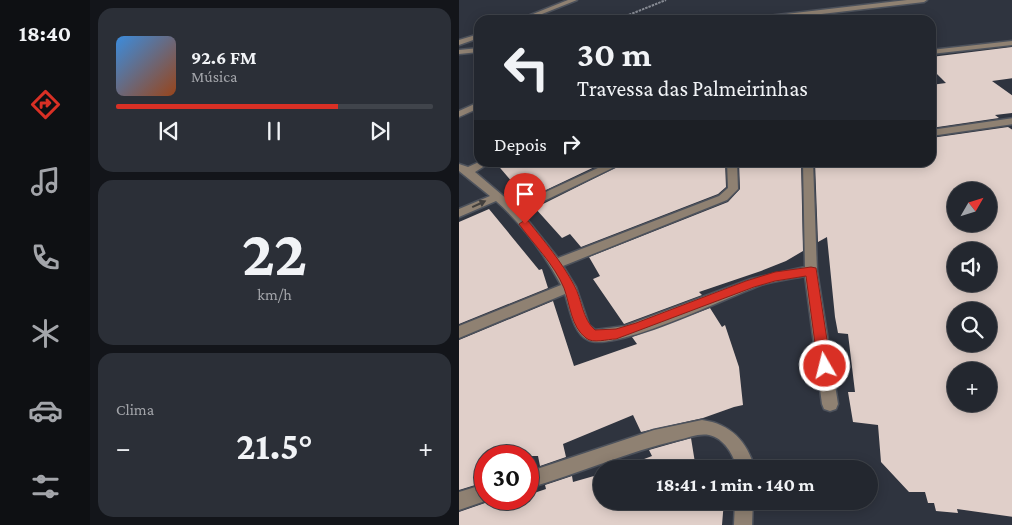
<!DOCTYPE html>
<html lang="pt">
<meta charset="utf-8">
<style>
body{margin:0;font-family:"Crimson Pro",serif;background:#2b2f37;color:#f1f3f6;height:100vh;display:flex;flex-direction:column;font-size:19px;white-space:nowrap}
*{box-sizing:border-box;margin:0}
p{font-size:16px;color:#a3a5aa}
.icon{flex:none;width:28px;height:28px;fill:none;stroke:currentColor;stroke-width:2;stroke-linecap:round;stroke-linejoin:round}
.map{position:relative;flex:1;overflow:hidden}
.panel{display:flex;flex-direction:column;gap:8px;padding:8px;background:#13151a;width:369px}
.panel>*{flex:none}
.banner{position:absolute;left:15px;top:15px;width:462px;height:152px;border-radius:15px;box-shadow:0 2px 12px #0003,0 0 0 1px #40444b;background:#23272f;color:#f1f3f6;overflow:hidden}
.needle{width:32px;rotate:51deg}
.fabs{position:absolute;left:488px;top:182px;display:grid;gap:10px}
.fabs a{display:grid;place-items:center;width:50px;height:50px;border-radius:50%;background:#23272f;box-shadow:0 2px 12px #0003,0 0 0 1px #40444b;font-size:25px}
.speed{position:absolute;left:15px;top:445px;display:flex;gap:10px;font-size:25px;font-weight:700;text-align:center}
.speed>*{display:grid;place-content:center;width:65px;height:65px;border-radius:50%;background:#23272f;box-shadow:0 2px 12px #0003,0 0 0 1px #40444b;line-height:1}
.speed .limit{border:8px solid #d22;background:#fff;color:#111}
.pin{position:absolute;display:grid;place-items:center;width:42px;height:42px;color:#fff;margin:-51px -21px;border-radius:50% 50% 50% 0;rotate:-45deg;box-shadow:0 0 5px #0007}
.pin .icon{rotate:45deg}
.me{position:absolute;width:55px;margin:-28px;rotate:352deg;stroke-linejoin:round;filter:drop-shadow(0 0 4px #0008)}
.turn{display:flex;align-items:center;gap:18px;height:105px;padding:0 20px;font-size:22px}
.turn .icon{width:65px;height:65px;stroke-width:2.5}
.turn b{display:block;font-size:35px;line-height:42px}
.then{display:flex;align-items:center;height:48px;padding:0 20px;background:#0003;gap:10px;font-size:19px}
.big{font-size:38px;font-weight:700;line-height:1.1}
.panel .card{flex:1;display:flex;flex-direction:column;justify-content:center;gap:8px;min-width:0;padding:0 18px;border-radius:15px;background:#2b2f37}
.panel .dial{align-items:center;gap:0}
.dial b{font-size:65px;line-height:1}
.song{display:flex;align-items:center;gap:15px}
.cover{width:60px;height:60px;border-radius:8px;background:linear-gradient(135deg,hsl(210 70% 55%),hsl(20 70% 35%))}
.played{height:5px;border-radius:2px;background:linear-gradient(90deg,#d93025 70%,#40444b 70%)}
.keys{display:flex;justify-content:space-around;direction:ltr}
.heat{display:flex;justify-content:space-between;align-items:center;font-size:28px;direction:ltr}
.trip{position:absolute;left:134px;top:460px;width:285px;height:50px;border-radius:25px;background:#23272f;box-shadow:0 2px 12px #0003,0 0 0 1px #40444b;font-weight:700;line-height:50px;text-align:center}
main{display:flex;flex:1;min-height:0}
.menu{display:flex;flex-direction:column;width:90px;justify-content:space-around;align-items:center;background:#0e1013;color:#a3a5aa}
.menu .icon{width:35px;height:35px}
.menu .current{color:#d93025}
.menu b{font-size:22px;color:#f1f3f6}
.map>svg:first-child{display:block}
</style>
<main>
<nav class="menu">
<b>18:40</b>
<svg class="icon current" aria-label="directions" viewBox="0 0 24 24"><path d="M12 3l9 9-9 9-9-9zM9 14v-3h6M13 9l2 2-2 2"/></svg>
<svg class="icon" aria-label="music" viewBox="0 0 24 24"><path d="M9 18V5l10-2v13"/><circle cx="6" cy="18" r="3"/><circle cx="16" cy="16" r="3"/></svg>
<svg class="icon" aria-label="phone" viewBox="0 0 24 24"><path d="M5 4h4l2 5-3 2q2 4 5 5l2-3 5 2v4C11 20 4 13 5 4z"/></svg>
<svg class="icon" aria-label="climate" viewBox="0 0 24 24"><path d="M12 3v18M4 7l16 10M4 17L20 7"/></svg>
<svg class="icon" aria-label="car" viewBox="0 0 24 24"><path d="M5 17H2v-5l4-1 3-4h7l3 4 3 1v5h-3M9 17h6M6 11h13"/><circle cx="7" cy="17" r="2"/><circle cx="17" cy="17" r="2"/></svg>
<svg class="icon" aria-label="filters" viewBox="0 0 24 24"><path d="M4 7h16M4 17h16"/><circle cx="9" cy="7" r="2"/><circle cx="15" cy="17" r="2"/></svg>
</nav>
<section class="panel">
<div class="card">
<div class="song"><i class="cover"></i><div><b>92.6 FM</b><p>Música</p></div></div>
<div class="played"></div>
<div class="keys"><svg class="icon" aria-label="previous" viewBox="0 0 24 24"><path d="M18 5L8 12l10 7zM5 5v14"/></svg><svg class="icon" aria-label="pause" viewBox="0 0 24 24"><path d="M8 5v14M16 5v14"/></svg><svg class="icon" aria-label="next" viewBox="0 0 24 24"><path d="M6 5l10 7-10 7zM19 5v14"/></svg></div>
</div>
<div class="card dial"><b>22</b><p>km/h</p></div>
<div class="card"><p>Clima</p>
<div class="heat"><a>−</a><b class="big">21.5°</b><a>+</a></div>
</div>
</section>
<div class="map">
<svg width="554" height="525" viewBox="0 0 554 525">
<rect width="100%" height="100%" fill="#2f343f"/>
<path fill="#e0cfc9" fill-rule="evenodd" d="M554,47V78L533,81L554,96V113L536,115L540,118L472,128V85L487,83L472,68V57Z
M549,127L554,130V517L498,509L499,513L477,511L475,503H469L466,492H450L422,462L419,425L394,422L389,392H396L389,334L379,333L376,317L368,237L359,242L356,162H472V138ZM496,191H529V224H496ZM496,251H529V284H496ZM496,311H529V344H496ZM496,371H529V404H496Z
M36,162H146L68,199L63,194L85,184L54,183Z
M168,162H266L267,187L259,194L122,247L111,234L103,238L76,208Z
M280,162H342L344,251L327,261L302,271L240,292L243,295L165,324L134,279L141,276L130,257L269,202L281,189Z
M30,209L80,270L83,269L89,288L0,324V222Z
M94,301L115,366L178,344L173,337L251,308L263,327L266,325L280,367L284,405L275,407L244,418L182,432L174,415L104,444L107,457L81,466L79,456H26V482L0,490V340Z
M232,438L237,469H159L193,456L190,450Z
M142,474V501H265L263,525H0V512L26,503L69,499V495L87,489L86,485L113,476L114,482Z"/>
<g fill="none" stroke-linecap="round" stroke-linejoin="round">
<g stroke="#4d525c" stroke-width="3">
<path id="minor" d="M109,0H118L68,20H59Z
M448,0H468L465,2L311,20H290L293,18Z
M20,34V38L0,45V40Z
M554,41V45L472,54V50Z
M20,48V52L0,54V50Z
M20,102V108L0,117V111Z
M554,118V124L472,136V130Z
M20,162H32L16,172L56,206L152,162H166L62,212L99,258L260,196L269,188L268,162H278L279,189L268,200L104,266L117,287L130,325L136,330L166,326L292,279L346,267L344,162H354L358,271L379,404L377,409L371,411L365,409L363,404L346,276C331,279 316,281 302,285C271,296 154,353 129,340C114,333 111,309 106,294L0,338V326L102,285C86,255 63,224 37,201L0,217V209L31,196L0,171V164L9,167Z
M243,420C272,424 288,441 296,469H278C275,455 265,438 250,435C240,433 229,438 219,440C168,452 119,474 69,488V472L195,430Z
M26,484V499H32L0,510V492Z
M276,501H294L293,525H275Z"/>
</g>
<path stroke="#878b94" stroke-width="2" stroke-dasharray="2.5 1" stroke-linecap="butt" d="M157,20L207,0"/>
<use href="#minor" fill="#8f8172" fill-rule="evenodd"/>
</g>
<defs><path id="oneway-solid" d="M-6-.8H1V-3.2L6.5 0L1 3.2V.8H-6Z" transform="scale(1.25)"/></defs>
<use fill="#423f3d" href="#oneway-solid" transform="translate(20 204) rotate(-25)"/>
<path fill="#d93025" stroke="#8d1f18" d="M66,220L69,221C86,242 102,261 115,285C123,299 123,319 136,330L157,329L177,323L287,281L316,272L352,267L357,268L372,366L370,370L366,371L361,370L359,366L347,276L316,281L295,287L157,339C148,339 134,344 127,338C112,327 111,304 105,288C95,264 75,245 60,224Z"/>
</svg>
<div class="fabs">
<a><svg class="needle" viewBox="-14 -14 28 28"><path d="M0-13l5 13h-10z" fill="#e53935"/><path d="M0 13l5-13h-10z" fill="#a3a5aa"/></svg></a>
<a><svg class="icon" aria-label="sound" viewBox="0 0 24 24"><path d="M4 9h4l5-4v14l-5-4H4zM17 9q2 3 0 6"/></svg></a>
<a><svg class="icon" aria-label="search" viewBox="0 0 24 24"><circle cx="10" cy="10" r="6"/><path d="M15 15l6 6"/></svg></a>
<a>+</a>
</div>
<div class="speed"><div class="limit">30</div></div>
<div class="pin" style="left:66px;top:224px;background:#d93025"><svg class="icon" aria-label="arrive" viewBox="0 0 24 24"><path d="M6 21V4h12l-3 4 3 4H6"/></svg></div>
<svg class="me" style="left:366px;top:366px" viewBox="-20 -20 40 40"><circle r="17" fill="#d93025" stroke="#fff" stroke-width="3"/><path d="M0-11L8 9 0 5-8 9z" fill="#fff"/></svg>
<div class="trip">18:41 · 1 min · 140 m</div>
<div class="banner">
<div class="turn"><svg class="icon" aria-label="left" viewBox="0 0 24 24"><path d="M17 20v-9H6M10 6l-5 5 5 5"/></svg><div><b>30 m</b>Travessa das Palmeirinhas</div></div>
<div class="then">Depois<svg class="icon" aria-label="right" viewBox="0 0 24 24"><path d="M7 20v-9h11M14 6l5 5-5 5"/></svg></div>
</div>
</div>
</main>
